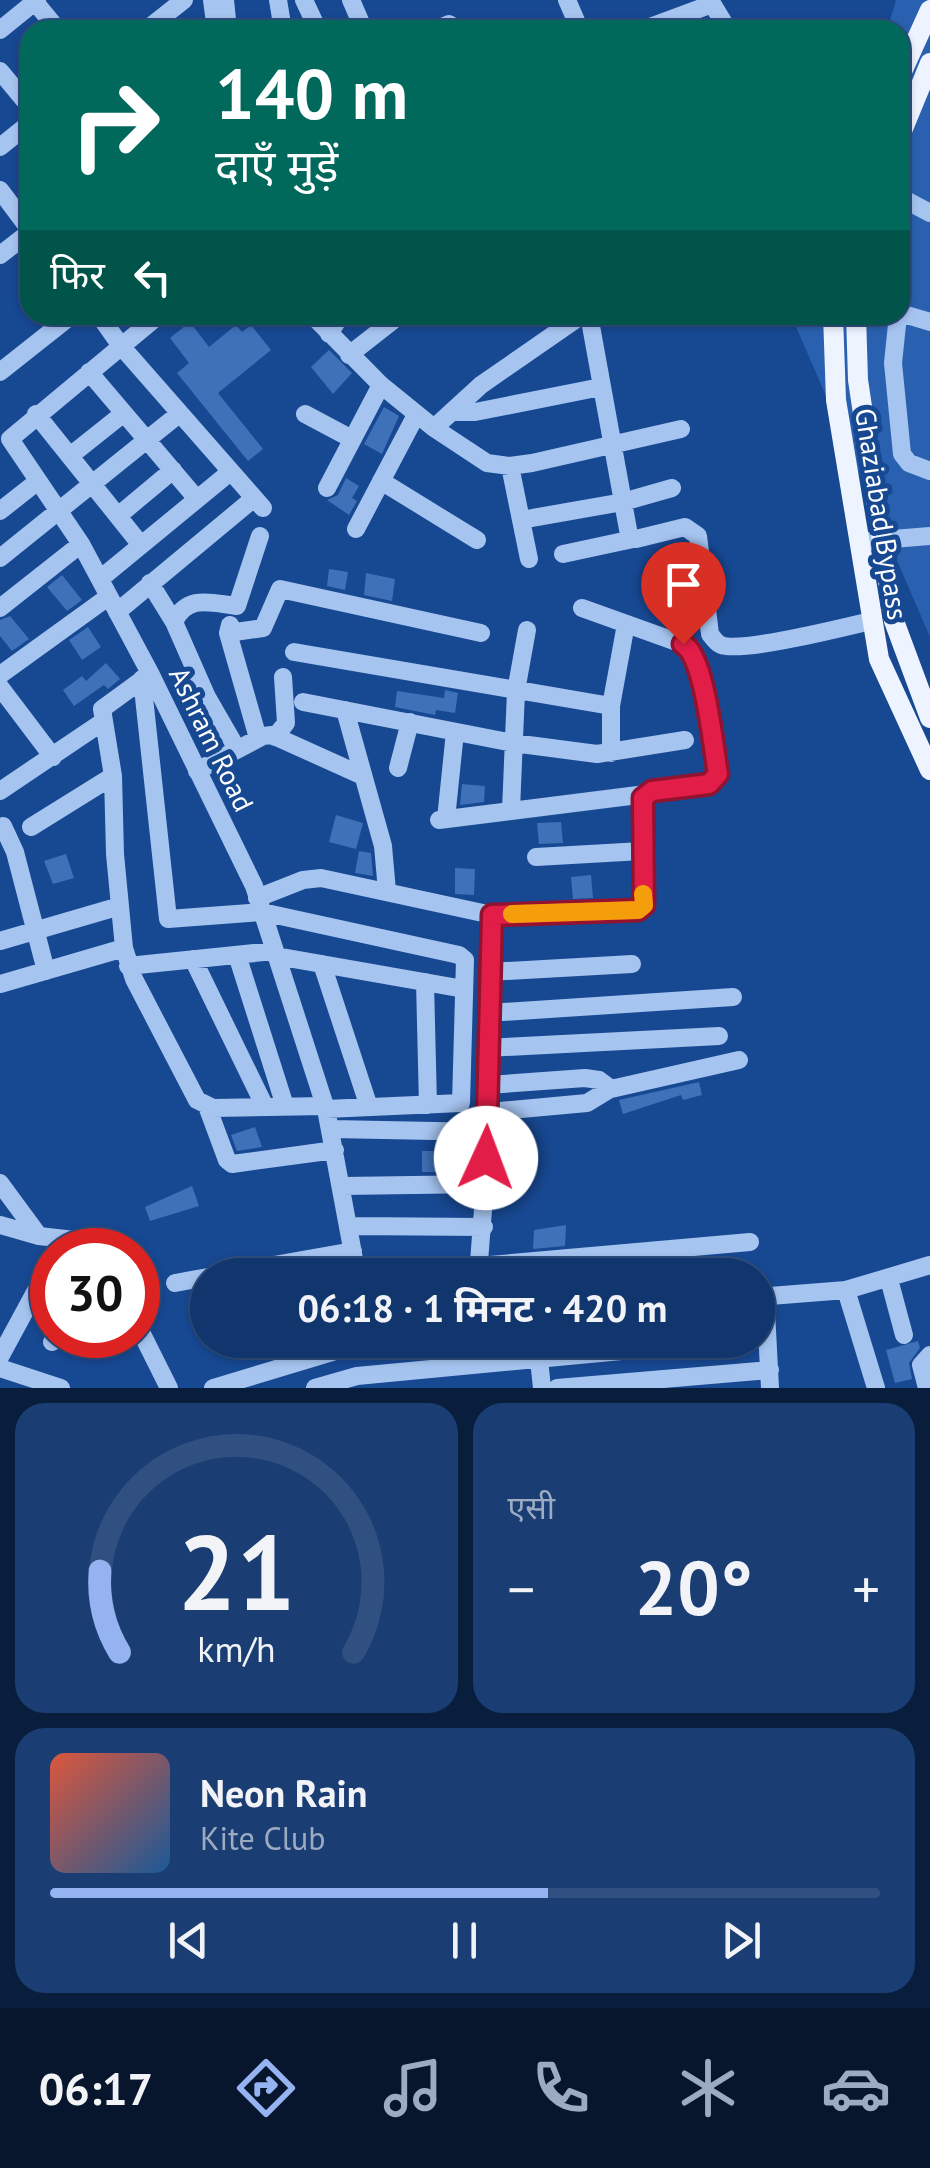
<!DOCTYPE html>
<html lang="hi">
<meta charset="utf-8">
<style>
body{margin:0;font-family:"PT Sans","Noto Sans Devanagari",sans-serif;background:#1a3e73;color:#f1f3f6;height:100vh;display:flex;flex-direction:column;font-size:38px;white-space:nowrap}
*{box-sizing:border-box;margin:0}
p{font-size:32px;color:#9cabc2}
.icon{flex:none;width:55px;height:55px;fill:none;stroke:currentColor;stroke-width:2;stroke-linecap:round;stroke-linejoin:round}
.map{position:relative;height:1388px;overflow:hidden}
.panel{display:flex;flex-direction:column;gap:15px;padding:15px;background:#091e3c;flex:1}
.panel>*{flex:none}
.banner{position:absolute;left:20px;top:20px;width:890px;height:305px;border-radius:30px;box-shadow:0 2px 8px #0004,0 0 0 2px #305081;background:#00695c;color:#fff;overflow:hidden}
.speed{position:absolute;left:30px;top:1228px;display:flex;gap:20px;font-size:50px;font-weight:700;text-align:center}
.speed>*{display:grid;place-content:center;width:130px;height:130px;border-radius:50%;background:#11366e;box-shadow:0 2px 8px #0004,0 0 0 2px #305081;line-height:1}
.speed .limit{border:15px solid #d22;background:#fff;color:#111}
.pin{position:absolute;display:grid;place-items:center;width:85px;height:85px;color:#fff;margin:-102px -42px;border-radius:50% 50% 50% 0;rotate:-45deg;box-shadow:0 0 10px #0007}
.pin .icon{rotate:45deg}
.me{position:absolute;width:110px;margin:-55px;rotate:2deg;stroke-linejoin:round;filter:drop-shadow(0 0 8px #0008)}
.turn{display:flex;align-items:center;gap:35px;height:210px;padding:0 30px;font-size:45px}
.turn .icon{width:130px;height:130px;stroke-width:2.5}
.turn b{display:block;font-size:70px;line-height:85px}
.then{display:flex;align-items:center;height:95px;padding:0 30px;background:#0003;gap:20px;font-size:38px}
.big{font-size:75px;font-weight:700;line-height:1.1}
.panel .card{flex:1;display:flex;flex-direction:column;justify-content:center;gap:15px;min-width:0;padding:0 35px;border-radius:30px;background:#1a3e73}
.panel .dial{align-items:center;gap:0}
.dial svg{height:260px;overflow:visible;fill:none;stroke:#305081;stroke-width:7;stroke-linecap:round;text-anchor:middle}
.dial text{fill:#f1f3f6;stroke:none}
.song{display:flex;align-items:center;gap:30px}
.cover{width:120px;height:120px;border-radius:15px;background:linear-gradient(135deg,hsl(10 70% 55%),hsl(210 70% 35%))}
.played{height:10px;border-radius:5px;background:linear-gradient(90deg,#95b2f1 60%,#305081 60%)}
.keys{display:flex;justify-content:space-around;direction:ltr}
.heat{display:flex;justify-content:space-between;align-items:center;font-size:55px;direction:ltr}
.panel .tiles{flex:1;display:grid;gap:15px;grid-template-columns:1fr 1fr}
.card:last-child{grid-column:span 2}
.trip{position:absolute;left:190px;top:1258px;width:585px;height:100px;border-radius:50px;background:#11366e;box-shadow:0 2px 8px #0004,0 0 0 2px #305081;font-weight:700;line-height:100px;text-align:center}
.dock{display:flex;height:160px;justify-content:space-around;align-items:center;background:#07162c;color:#9cabc2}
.dock .icon{width:70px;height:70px}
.dock .on{color:#95b2f1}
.dock b{font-size:45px;color:#f1f3f6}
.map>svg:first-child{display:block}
</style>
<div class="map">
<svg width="930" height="1388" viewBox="0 0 930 1388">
<rect width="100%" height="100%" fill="#174892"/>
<path fill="#2961b0" d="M896,0H930V637L791,315H900V30H887Z"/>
<path fill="#3f71b9" d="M190,322L209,347L236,325L242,332L251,325L271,350L218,393L263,449L248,461L177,373L189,363L170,338Z
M329,350L352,373L333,394L311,367Z
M384,407L399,416L382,454L364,444Z
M346,478L359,486L352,498L357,501L349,515L327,500L338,495Z
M329,569L348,572L345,590L327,586Z
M366,573L395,579L392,601L364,595Z
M62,575L82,600L67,611L47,587Z
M10,616L29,639L12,651L0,636V620Z
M88,627L101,647L82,660L69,640Z
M106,663L120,679L108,689L104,685L74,706L63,690L82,676L86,681Z
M445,690L458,693L455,713L436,710L435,715L395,707L397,691L444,698Z
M462,784L485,786L484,802L460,805Z
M336,815L363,823L356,849L329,842Z
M561,822L563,843L539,844L537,823Z
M359,851L371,853L373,876L355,873Z
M66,854L74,878L53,884L44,861Z
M455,868L475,869L474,895L455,894Z
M591,875L593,898L573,899L571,877Z
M699,1082L702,1095L683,1100L681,1095L623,1114L619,1100Z
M517,1122L518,1143L499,1144V1124Z
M255,1127L262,1147L237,1151L231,1135Z
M422,1151H459V1172H422Z
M192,1186L199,1206L150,1221L145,1207Z
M566,1225L565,1246L533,1249L534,1230Z
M918,1341L920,1348L909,1363L912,1379L895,1383L886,1350Z"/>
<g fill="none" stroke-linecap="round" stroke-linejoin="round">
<path stroke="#a5c4f0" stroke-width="18" d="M212,0L216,30
M225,0L228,30
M278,0L283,30
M304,0L318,30
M351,0L364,30
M567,0L580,30
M710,0L728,30
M35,2L58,30
M0,30L37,0
M146,30L184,0
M435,30L449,24L458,30
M642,30L712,4
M0,71L30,107
M0,147L30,123
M0,190L30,230
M900,197L930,213
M0,255L30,232
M900,313L930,322
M99,315L121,346L263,508
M159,315L10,439L81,544L150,673L254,886L326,1109L357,1275
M312,315L381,385L434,428L487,463L510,466L532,463L681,429
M589,315L629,535L636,539L685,527L698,536L710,634C713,638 716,643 721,645C742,653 845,627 871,621
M667,315L670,318
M898,315L893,363L902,454L909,463L930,471
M329,334L341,315
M349,355L400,315
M0,372L72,315
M89,372L197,499
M451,412H475L601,387
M36,414L141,545
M305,414L352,439
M434,428L481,385L582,315
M70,456L124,413
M510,466L521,520L623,502L672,488
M381,481L477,540
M327,488L381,385
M0,511L38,481
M118,516L173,470
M521,520L529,559
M356,529L416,415
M868,541L930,536
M563,554L633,539
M0,558L179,414
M100,579L229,473
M150,583L174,622
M0,608L81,544
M117,612L253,499
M230,625L228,633L258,738
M228,633L263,628L280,589L481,633
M294,652L611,706
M0,675L108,597
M142,679L168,919L262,912L459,955L465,960L461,1103L326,1109
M0,687L53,757
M303,702L513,743L597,754L685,740
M345,710L383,846L387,891
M275,737L286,723L283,677
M237,749L207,697L174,622C187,594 211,603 237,606L260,536
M611,753V706L626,624
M398,768L410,722
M197,771L263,736L272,735L363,776
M0,791L104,721
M511,810L516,691L527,630
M446,819L455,732
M439,820L646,794
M3,826L15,852L46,971
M31,827L113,776
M536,857L642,851
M257,898L303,880L321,878L492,915L641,909L644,905L643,797L652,791L709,784L717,774C712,742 706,671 688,646L582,608
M0,941L120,906
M124,948L134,979L197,1100L213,1108L325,1106
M237,955L285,1106
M276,956L464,989
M193,959L265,1107
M322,964L369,1107
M128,966L274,951
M488,972L632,964
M425,982L428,1105
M0,984L124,948L115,854L113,776L102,709L150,674
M488,1013L733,997
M486,1048L719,1036
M488,1085L585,1078L599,1080L611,1089L739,1060
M207,1106L227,1160L232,1164L335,1150
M488,1112L587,1103L610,1089
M331,1129L487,1132
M0,1183L39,1236
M342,1186L485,1184
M0,1225L39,1236L92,1242L102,1250
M349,1226L484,1227
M478,1266L750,1242
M219,1275L353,1251
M478,1275L485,1184L492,915
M889,1279L904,1335
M175,1283L208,1277
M846,1290L876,1388
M770,1296L846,1290L930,1265
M758,1308L766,1311L770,1388
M138,1326L169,1388
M537,1340L542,1388
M52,1342L66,1335
M0,1357L52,1261
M0,1368L61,1388
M213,1388L336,1351L424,1340
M315,1388L357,1376L739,1340
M557,1388L770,1370
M927,1388L921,1365L930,1355"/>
<path stroke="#eef4ff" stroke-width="20" d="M900,76L930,10
M900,136L930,63
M833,315L836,400L879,659L930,770
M856,315L858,380L894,621L930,718"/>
</g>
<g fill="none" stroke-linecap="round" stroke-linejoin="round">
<g stroke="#92132f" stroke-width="25">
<path id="route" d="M486,1158L492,915L638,910L644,905L643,798L652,791L709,784L718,774C713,747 705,657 683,644"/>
</g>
<use href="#route" stroke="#e11d48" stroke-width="18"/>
<path stroke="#f59e0b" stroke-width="18" d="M512,914L638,910L644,905L643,894"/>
</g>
<g text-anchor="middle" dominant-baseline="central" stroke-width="10" stroke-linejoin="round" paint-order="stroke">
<g font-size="28" fill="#fff" stroke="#174892">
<text transform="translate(882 514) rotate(81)">Ghaziabad Bypass</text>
<text transform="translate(212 739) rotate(64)">Ashram Road</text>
</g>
</g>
</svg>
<div class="speed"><div class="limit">30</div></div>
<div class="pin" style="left:683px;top:644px;background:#d93025"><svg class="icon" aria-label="arrive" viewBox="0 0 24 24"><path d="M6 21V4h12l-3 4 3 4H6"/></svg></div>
<svg class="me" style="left:486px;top:1158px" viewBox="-20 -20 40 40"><circle r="19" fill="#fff"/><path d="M0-13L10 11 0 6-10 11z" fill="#e11d48"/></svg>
<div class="trip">06:18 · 1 मिनट · 420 m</div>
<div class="banner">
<div class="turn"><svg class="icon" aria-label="right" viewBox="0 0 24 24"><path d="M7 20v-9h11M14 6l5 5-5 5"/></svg><div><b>140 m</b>दाएँ मुड़ें</div></div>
<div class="then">फिर<svg class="icon" aria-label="left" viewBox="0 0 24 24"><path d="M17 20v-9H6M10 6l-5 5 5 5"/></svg></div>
</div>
</div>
<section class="panel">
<div class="tiles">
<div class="card dial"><svg viewBox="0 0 100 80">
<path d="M14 69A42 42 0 1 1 86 69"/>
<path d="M14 69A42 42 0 0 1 8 44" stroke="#95b2f1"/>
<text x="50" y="56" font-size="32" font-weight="700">21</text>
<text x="50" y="72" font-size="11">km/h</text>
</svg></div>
<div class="card"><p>एसी</p>
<div class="heat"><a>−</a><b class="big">20°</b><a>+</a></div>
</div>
<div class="card">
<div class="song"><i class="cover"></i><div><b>Neon Rain</b><p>Kite Club</p></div></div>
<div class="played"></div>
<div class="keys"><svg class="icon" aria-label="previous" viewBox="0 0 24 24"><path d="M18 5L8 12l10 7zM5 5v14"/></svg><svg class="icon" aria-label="pause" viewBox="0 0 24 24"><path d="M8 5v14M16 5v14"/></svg><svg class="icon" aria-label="next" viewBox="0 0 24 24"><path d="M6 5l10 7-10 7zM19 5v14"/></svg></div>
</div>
</div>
</section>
<nav class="dock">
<b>06:17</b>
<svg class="icon on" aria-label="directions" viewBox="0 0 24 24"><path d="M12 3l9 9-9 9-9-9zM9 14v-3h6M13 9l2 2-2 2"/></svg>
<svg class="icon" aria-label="music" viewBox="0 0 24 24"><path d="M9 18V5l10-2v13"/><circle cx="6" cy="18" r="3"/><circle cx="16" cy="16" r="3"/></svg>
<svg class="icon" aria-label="phone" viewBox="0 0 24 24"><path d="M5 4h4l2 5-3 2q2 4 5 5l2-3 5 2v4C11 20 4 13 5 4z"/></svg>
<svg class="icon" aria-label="climate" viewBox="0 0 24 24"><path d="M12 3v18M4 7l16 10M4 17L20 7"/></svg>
<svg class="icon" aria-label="car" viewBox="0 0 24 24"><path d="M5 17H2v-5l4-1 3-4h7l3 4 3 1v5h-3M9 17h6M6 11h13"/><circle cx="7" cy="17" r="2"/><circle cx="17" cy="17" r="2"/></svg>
</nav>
